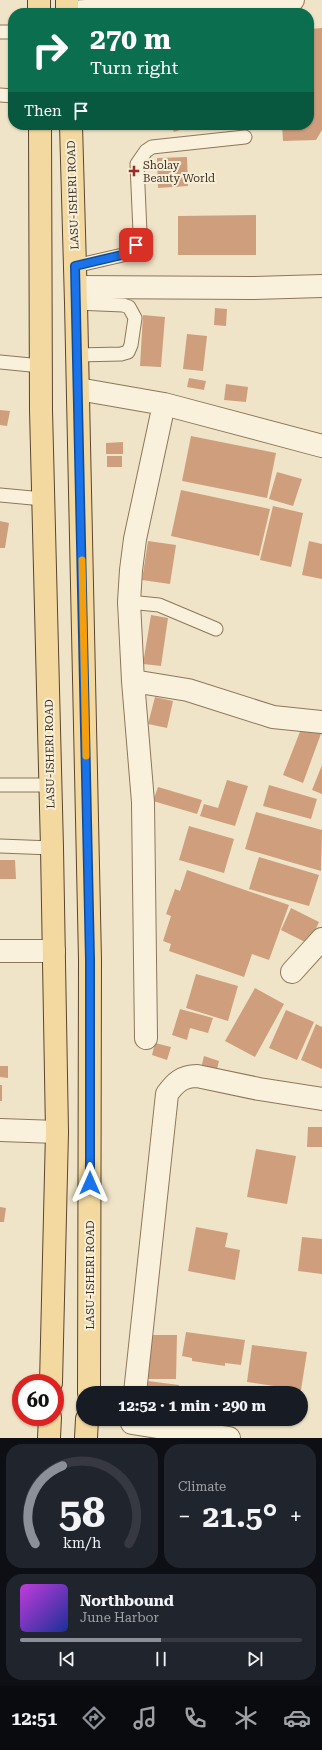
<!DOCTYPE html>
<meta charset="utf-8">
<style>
body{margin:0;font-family:"Roboto Serif",serif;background:#20242c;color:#f1f3f6;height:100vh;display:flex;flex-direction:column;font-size:15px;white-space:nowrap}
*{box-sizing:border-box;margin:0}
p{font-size:13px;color:#9ea1a6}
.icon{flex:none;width:22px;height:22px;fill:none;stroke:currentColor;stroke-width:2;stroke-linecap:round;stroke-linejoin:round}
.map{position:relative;height:1438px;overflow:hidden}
.drawer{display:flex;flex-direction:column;gap:6px;padding:6px;background:#0d0f14;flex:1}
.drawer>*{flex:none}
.top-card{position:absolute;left:8px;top:8px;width:306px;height:122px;border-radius:16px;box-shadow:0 1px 3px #0004;background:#0b6e4f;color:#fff;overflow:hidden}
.speed{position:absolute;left:12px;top:1374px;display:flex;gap:8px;font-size:20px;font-weight:700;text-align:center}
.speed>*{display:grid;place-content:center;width:52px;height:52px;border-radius:50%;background:#171b24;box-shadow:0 1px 3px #0004;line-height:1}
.speed .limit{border:6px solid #d22;background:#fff;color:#111}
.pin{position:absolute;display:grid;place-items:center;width:34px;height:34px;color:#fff;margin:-17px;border-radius:8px;box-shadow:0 2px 6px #0006}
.me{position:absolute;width:44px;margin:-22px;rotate:0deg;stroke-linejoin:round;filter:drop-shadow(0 0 3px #0008)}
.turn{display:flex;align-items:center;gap:14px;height:84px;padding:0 16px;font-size:18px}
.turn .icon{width:52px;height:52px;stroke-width:2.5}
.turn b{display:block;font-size:28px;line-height:34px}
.then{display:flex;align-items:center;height:38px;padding:0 16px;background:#0003;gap:8px;font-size:15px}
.big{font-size:30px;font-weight:700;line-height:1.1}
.drawer .card{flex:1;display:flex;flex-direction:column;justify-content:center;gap:6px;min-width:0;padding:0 14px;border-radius:16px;background:#20242c}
.drawer .dial{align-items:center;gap:0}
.dial svg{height:104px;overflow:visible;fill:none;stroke:#363941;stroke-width:7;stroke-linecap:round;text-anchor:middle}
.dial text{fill:#f1f3f6;stroke:none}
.song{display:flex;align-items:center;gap:12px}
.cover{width:48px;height:48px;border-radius:6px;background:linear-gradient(135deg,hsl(290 70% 55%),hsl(230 70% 35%))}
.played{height:4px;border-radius:2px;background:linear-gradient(90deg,#8c9099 50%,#363941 50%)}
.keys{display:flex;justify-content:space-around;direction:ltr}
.heat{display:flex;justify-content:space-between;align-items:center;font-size:22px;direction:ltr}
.drawer .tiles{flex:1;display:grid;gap:6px;grid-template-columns:1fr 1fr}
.card:last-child{grid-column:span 2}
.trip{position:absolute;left:76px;top:1386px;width:232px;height:40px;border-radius:20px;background:#171b24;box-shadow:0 1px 3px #0004;font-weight:700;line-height:40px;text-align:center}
.dock{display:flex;height:64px;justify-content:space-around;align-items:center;background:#090b0e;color:#9ea1a6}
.dock .icon{width:28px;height:28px}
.dock .on{color:#8c9099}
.dock b{font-size:18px;color:#f1f3f6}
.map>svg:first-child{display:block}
</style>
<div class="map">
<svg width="322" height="1438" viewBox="0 0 322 1438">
<rect width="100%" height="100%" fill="#f0e4c8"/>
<path fill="#cf9f7d" d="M322,28V130L316,140L283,141L282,125H309V29Z
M171,125H188L189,127L174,132Z
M187,157L188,186L158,188L157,158Z
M256,215V255H178V216Z
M215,308L227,309L226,326L214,325Z
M143,315L165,317L161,367L140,366Z
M187,334L207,336L203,371L183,369Z
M189,378L206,381L204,390L187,387Z
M226,384L248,387L246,402L224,400Z
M0,410L10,411L7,426L0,425Z
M191,436L276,453L267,498L182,481Z
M123,442V454H106V443Z
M107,456H122V467H107Z
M277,472L302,479L293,506L269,499Z
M181,490L270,509L259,556L171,536Z
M273,506L303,513L291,567L260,560Z
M0,521L9,523L5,548H0Z
M148,541L176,545L170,584L142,580Z
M309,541L322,544V579L302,575Z
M151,615L168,618L161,666L143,664Z
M155,697L173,701L167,728L148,724Z
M303,724L322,731L303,783L283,775Z
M322,765V794L312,790Z
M227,780L248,786L235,826L200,816L204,804L218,808Z
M269,785L317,799L311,819L263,806Z
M158,787L202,800L197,814L153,801Z
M256,812L322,830L321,871L245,849Z
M189,826L234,839L224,873L179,860Z
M259,857L319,875L309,906L249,889Z
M0,860H15L16,879H0Z
M187,870L289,905L269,960L252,954L244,977L169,951L171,944L163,941L171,916L166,914L175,889L180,891Z
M291,908L319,922L309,944L281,930Z
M196,974L238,986L228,1021L186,1008Z
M255,988L284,1004L255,1057L225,1041Z
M180,1009L213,1018L208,1033L190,1028L187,1040L172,1035Z
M286,1010L314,1022L297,1060L269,1048Z
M316,1024L322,1027V1069L301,1060Z
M155,1043L171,1047L167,1060L152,1055Z
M204,1056L219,1061L216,1073L201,1068Z
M0,1066H8V1078L0,1077Z
M0,1085H2V1101H0Z
M308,1127H322V1147H307Z
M256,1149L296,1156L287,1204L247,1197Z
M0,1207L6,1208L4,1222H0Z
M196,1227L228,1233L225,1247L240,1250L235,1280L188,1271Z
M302,1237L322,1239V1274L298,1271Z
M186,1332L245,1340L241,1365L225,1363V1366L192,1361V1358L182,1356Z
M148,1335H177L176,1379H147Z
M252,1345L307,1352L301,1390L247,1382Z
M148,1381L179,1385L178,1393H146Z"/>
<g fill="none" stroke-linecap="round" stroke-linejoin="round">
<g stroke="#8d765c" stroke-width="15">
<path id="lane" d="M0,32H13
M0,95L13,96
M75,266L127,254L136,245L140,232L137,164L146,151L152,147L245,137
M76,303L123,305L129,307L135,318L131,345L128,352L121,354L77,355
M0,362L41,366
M0,495L43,499
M129,602L159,605L216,629
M0,785H51
M0,846L52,848"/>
</g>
<g stroke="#8d765c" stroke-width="24">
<path id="street" d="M67,12L293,0
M76,287L253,288L322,286
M78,389L164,404L322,446
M133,681L188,690L273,717L322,722
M0,951H54
M292,972L322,939
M146,1038L143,802L133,681L129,602L131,570L135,539L164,404
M0,1130L57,1132
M135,1393L167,1094C175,1083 182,1076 197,1076L259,1089L322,1099
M132,1423L229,1438"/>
</g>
<g stroke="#5b4430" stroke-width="24">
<path id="primary" d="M39,0V13
M67,0V13
M40,125L41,410L52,848L57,1132L51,1383
M71,125L76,303L90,960L89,1393
M49,1438L50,1417
M86,1438L87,1419"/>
</g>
<use href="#lane" stroke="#faf1dc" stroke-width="13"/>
<use href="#street" stroke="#faf1dc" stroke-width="22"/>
<use href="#primary" stroke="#f3d9a0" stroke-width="22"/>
</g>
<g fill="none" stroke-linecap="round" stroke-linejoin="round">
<g stroke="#114b97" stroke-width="10">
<path id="route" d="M90,1183V960L75,266L126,254L136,245"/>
</g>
<use href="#route" stroke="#1a73e8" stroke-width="7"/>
<path stroke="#f59e0b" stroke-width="7" d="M82,560L86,756"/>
</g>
<path fill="#9e2a2b" stroke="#f7eed8" stroke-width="1.5" d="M132 165h4v4h4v4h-4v4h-4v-4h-4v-4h4z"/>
<g text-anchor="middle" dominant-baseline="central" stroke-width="4" stroke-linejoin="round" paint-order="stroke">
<g font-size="11" fill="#3d2e20" stroke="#f7eed8" text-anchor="start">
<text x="143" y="165">Sholay<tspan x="143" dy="13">Beauty World</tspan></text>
</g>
<g font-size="11" fill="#3d2e20" stroke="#f7eed8">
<text transform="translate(73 195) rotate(-92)">LASU-ISHERI ROAD</text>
<text transform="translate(50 754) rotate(-91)">LASU-ISHERI ROAD</text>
<text transform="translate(90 1275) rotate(-90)">LASU-ISHERI ROAD</text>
</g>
</g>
</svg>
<div class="speed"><div class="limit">60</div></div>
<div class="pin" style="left:136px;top:245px;background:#d93025"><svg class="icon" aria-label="arrive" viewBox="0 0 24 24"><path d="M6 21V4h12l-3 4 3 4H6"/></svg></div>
<svg class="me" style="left:90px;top:1183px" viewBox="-20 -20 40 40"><path d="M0-17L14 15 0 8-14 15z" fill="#1a73e8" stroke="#fff" stroke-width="4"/></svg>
<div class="trip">12:52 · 1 min · 290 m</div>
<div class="top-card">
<div class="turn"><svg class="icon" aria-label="right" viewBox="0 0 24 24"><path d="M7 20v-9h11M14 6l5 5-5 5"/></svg><div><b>270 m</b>Turn right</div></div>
<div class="then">Then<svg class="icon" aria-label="arrive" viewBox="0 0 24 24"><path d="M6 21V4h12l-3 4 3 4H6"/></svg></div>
</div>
</div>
<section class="drawer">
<div class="tiles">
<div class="card dial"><svg viewBox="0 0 100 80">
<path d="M14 69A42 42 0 1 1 86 69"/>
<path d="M14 69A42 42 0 0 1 35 9" stroke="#8c9099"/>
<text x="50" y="56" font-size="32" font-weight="700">58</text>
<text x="50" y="72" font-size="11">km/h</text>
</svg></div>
<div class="card"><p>Climate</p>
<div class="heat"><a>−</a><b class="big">21.5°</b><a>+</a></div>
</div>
<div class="card">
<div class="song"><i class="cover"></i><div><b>Northbound</b><p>June Harbor</p></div></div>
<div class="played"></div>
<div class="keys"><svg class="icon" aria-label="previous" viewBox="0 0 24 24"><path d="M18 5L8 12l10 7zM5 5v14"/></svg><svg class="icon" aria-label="pause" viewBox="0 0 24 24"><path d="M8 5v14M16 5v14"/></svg><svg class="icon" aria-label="next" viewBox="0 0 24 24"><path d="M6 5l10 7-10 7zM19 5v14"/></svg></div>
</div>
</div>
</section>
<nav class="dock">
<b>12:51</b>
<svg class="icon on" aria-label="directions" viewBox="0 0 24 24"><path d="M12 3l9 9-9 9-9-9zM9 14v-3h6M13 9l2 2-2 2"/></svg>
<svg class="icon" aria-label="music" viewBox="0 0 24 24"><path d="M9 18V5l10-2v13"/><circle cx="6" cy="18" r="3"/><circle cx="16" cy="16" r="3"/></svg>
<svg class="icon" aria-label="phone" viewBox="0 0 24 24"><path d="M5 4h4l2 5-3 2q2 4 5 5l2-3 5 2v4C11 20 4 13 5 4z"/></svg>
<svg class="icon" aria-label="climate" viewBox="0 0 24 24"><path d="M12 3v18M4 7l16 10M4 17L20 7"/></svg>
<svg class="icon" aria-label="car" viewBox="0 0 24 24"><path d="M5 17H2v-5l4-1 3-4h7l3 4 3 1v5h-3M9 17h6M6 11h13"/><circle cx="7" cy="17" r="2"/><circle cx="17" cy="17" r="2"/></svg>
</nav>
